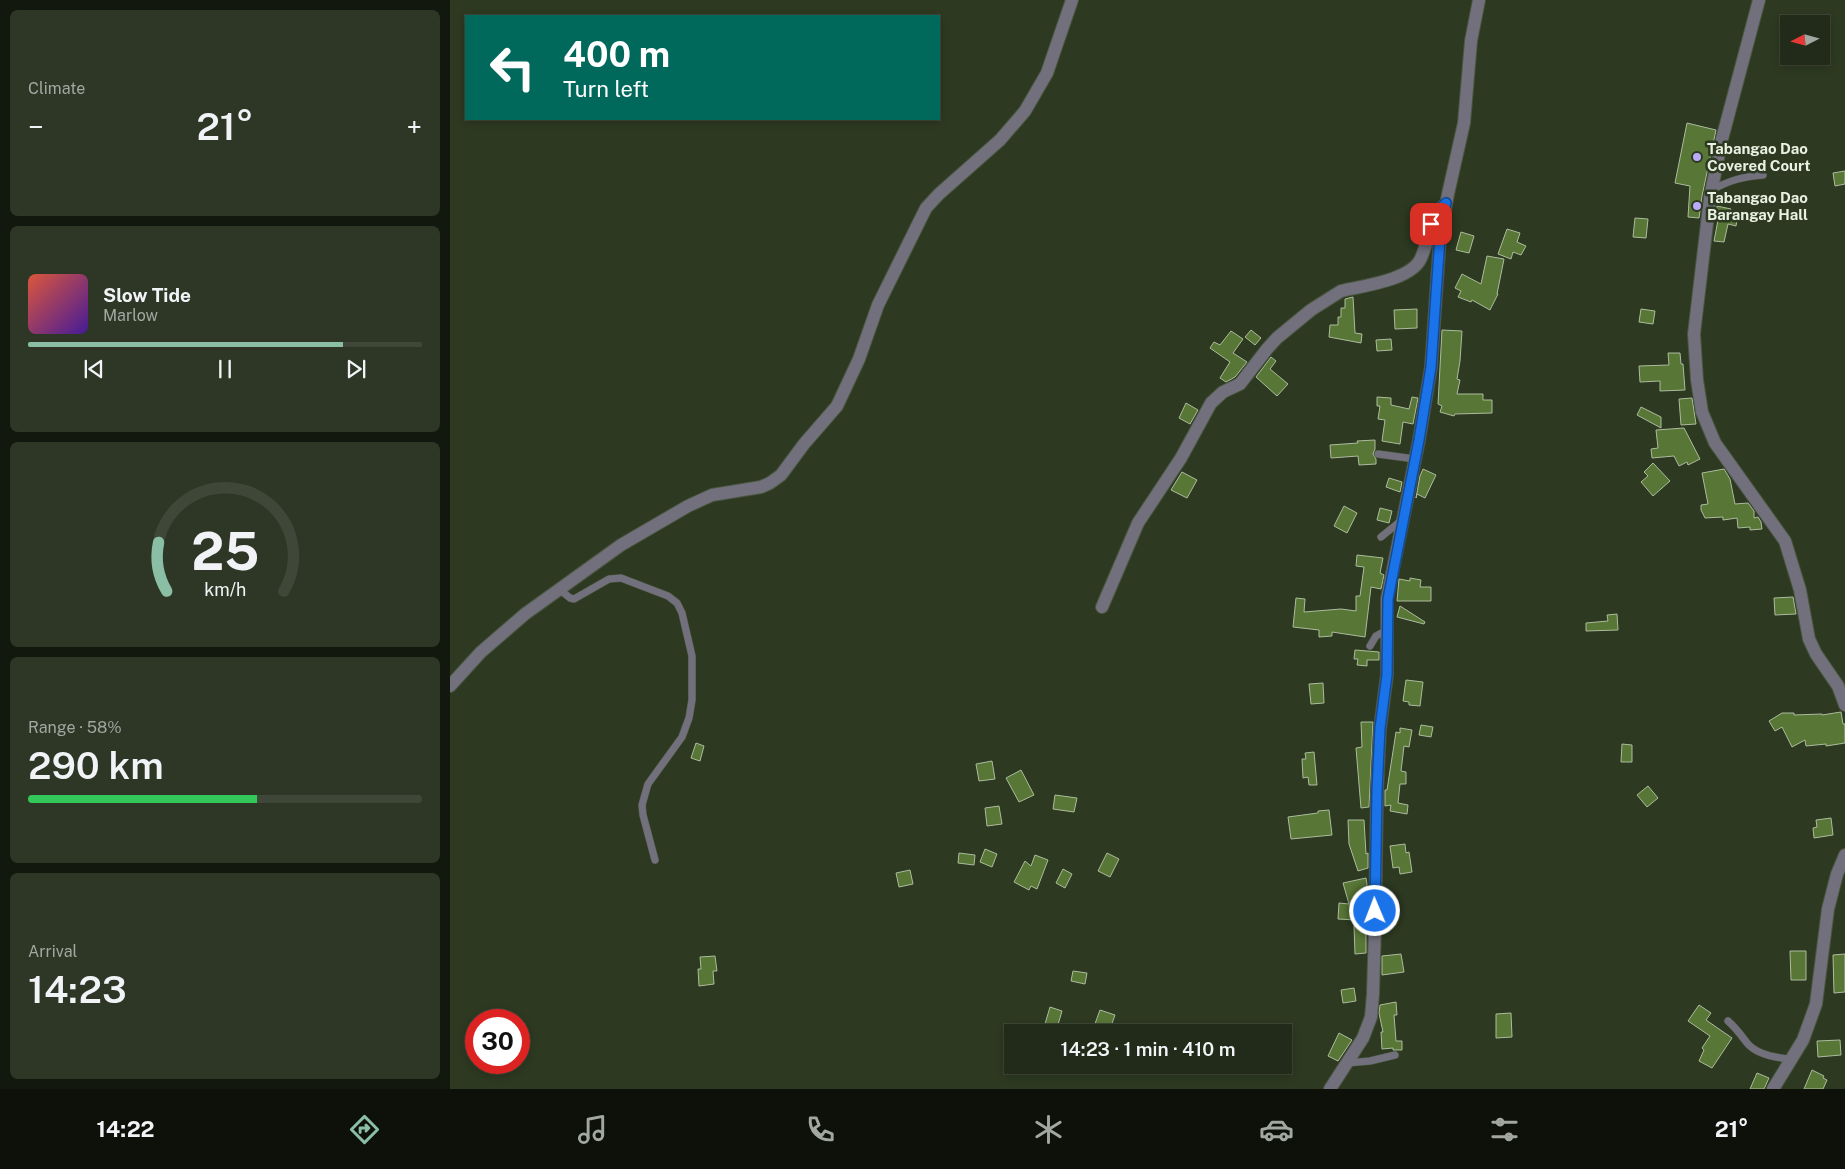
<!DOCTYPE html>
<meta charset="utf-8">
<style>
body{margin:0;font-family:"Public Sans",sans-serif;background:#2e3726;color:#f1f3f6;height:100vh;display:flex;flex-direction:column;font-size:19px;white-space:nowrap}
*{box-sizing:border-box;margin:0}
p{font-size:16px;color:#a2a7a2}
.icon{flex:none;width:28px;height:28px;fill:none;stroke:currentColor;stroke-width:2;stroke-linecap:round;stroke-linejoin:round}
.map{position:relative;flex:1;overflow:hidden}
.panel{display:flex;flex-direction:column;gap:10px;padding:10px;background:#13180e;width:450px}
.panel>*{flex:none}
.hud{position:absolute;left:15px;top:15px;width:475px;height:105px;border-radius:0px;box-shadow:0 2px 8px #0003,0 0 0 1px #3f4738;background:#00695c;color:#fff;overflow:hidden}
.needle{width:32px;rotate:264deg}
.fabs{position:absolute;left:1330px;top:15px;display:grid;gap:10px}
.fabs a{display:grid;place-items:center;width:50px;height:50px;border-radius:0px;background:#222b19;box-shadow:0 2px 8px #0003,0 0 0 1px #3f4738;font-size:25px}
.speed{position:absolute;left:15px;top:1009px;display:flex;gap:10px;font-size:25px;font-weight:700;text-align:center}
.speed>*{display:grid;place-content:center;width:65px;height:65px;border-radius:50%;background:#222b19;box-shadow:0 2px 8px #0003,0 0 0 1px #3f4738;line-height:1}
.speed .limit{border:8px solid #d22;background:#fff;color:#111}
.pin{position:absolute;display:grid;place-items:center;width:42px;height:42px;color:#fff;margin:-21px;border-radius:10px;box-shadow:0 2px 8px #0006}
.me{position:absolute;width:55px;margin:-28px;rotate:359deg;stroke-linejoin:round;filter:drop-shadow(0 0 4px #0008)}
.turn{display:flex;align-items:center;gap:18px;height:105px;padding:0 15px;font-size:22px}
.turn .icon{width:65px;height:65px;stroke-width:2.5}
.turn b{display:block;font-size:35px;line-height:42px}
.big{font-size:38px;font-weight:600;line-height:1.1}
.panel .widget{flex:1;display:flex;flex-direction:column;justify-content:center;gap:8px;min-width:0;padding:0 18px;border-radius:8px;background:#2e3726}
.panel .dial{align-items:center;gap:0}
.dial svg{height:130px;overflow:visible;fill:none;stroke:#3f4738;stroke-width:7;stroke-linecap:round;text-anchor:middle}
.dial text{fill:#f1f3f6;stroke:none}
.song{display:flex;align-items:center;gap:15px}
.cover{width:60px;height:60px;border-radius:8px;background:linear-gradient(135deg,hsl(10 70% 55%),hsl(260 70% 35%))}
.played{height:5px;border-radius:2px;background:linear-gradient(90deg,#8abfa5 80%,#3f4738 80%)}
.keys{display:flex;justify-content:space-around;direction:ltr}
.heat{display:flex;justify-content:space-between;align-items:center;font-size:28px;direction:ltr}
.charge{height:8px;border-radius:4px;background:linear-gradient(90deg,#34c759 58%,#3f4738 0)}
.trip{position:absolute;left:554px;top:1024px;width:288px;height:50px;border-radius:0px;background:#222b19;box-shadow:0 2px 8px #0003,0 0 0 1px #3f4738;font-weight:600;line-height:50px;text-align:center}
.menu{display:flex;height:80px;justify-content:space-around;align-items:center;background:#0e110a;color:#a2a7a2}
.menu .icon{width:35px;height:35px}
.menu .on{color:#8abfa5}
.menu b{font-size:22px;color:#f1f3f6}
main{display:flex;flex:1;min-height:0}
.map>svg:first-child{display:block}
</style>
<main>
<section class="panel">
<div class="widget"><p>Climate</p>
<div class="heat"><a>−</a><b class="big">21°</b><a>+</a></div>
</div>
<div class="widget">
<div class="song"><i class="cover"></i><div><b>Slow Tide</b><p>Marlow</p></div></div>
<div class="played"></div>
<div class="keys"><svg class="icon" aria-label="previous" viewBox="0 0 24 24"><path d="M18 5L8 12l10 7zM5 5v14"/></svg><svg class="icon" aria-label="pause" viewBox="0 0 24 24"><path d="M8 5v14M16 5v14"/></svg><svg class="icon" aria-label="next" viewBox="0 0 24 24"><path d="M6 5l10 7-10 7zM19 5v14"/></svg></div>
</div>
<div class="widget dial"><svg viewBox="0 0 100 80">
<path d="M14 69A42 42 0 1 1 86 69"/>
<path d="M14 69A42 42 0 0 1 9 39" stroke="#8abfa5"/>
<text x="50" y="56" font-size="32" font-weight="700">25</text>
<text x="50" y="72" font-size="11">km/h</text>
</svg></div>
<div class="widget"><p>Range · 58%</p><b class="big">290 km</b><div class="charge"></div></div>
<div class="widget"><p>Arrival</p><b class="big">14:23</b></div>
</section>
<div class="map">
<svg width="1395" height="1089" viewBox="0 0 1395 1089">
<rect width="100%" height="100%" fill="#2d3921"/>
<path fill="#587636" stroke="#acbc9e" d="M1237,123L1266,130L1252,196L1249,218L1238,217L1240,186L1225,183Z
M1395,171V184L1385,186L1383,173Z
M1267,206L1281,209L1280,214L1288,215L1286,226L1278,224L1274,242L1264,241L1268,220H1266Z
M1185,218L1198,219L1196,238L1183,237Z
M1057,229L1070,233L1067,242L1076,246L1071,255L1063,252L1061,259L1048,254Z
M1011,232L1024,236L1019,253L1006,250Z
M1037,256L1054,259L1047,294H1048L1040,310L1022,300L1021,302L1008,297L1011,291L1005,288L1012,274L1031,284Z
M903,297L905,333L912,334L911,343L879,337L880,325H888V317H891V308H895V299Z
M967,309V328L945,329L944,310Z
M1191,309L1205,311L1203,324L1189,322Z
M801,330L811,338L805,345L795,337Z
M992,330L1012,331L1010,361L1007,379L1010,380L1007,394H1033V400H1042V413L1005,414L1004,416L990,412L992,406L988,404Z
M781,331L793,339L783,353L797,362L785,377L776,382L770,378L780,362L760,348L764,342L770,345Z
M941,339L942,350L927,351L926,340Z
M1218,353H1230L1231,364H1233L1235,390L1210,391V381L1190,382L1189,366L1219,365Z
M821,357L826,361L820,369L838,384L827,396L806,377Z
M927,397L941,398V405L959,409L962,397L968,398L963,424L953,422L950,444L932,441L935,420L928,419L930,406H927Z
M1242,398L1246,424L1231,425L1229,399Z
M736,403L748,410L740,424L729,418Z
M1191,407L1211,417V428L1187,415Z
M1234,428L1250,459L1238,465L1237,462L1229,466L1224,456L1202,458L1201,449L1208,448L1206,430Z
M925,440V449L923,454L926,459V464L909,465L908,456L881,458L880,445L908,443L907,441Z
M1203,463L1220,481L1203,496L1191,482L1198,476L1194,472Z
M973,469L986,475L975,498L967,494L966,498L970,476Z
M1274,469L1280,479L1285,504L1298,503L1304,511V518L1308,517L1311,522L1312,529L1300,530V527L1288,528L1287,518L1273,520V517L1255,518L1251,510V505L1258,504L1252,473Z
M732,472L747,480L737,498L721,490Z
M939,478L952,482L950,492L936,487Z
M894,506L907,513L897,533L884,526Z
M930,508L942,511L939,523L927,520Z
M907,555L933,558L930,573L934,575L931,589L921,587L915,637L882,632V636L869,637V630L843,627L846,598L855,599L854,612L891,609L906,611V596H910L914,567L906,566Z
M960,578L971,580L970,587H981V601H947L949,579L960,581Z
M1343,597L1346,614L1325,615L1324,598Z
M950,606L975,622L974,624L947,617Z
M1167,614L1168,630L1136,631V623L1158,621L1157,615Z
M905,650L929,652V660H917V666L907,665L908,659H904Z
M956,680L973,682L970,706L959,705V702L953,701Z
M873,683L874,703L861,704L859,684Z
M1391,712L1393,724H1395V743L1376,746V744L1356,746L1355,740L1342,747L1332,727L1325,731L1319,721L1332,713H1344V715L1372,714V715Z
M911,722H923L919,807L911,808L906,748L912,747Z
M971,725L983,727L981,737L969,735Z
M950,728L962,730L959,747L954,746L951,771L956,772V784H950L948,803L958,805L957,814L940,811L941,805L935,806V790H937L946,732L950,733Z
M246,743L254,746L250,761L241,758Z
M1172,744L1182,745V762H1171Z
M864,752L867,785H859L858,777L853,778L852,759H856L855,753Z
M542,761L545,779L529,781L526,764Z
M571,770L584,795L569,802L556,778Z
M1198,786L1208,798L1197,807L1187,795Z
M605,795L627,798L624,812L603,809Z
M549,806L552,824L537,826L535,808Z
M879,810L882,835L841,839L838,817L868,813V811Z
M1381,818L1383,835L1364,838L1363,828L1367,827L1366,820Z
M898,820H914L916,854L918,853V868L908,871L899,844Z
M955,844L956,853L959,852L962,872L950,874L949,867L943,868L940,846Z
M535,849L547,854L542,867L530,862Z
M509,853L525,855L524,865L508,863Z
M657,853L669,859L660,877L648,871Z
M585,855L598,860L587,889L581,886L579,890L564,882L575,861L581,866Z
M613,869L622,874L615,888L606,883Z
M460,870L463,884L449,887L446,873Z
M916,878L917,884V908L906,907V920L888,919L889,903L899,904L893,883Z
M904,926H916V953L905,954Z
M1340,951H1356V980H1341Z
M951,954L954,972L932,975V956Z
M1395,954V992L1384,993L1383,955Z
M265,956L267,971H263L264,984L249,986L248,969H251L250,957Z
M623,971L637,973L635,984L621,981Z
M904,988L906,1001L893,1003L891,990Z
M946,1002L947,1015H944L946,1041H952V1050H943V1048L932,1049L931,1032H933L929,1013L930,1005Z
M1249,1005L1261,1013L1256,1020L1282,1038L1262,1068L1249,1061L1254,1050L1252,1048L1260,1036L1238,1021Z
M600,1007L612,1011L607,1028L595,1024Z
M650,1010L665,1015L659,1032H642Z
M1061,1013L1062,1037L1046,1038V1014Z
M889,1033L902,1040L888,1061L878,1056Z
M1390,1040L1391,1055L1368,1057L1367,1041Z
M1362,1070L1374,1076L1373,1078L1377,1080L1373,1089H1354Z
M1307,1073L1319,1078L1314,1089H1300Z"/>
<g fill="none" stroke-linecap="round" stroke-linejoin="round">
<g stroke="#4b5640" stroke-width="8">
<path id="service" d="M1262,190C1280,180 1292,177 1313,175
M928,454L965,459
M931,537L952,520
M109,589L120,598L124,599L159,579L171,578L218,596L227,603L232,613L242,656V700L239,718L232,737L198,784L192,805L193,815L205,860
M920,646L926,636L937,630
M1278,1021C1286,1028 1291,1035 1297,1043C1307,1055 1326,1058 1342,1059
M897,1063L920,1061L945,1055"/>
</g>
<g stroke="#4b5640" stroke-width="14">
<path id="minor" d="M1309,0L1272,139L1260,198L1244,334L1247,380L1252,412L1265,443L1335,541L1350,590L1359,639L1366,654L1388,686L1395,705
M652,607L688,523L731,458L761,403L773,392L790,384L817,349L827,338L861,310L891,291C912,286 962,280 971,258C981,235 977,222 996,203
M880,1089L913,1038L921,1017L923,994L925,926L927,790L930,728L937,675V599L969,440L981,367L990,237L998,194L1014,123L1021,41L1029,0
M1323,1089L1353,1040L1366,1004L1378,909L1387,874L1395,855"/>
</g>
<g stroke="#4b5640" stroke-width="14">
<path id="tertiary" d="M0,686L31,652L75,614L171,545L238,506L262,495L311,487L320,483L331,475L354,444L387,406L409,359L428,305L476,208L489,194L550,140L575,111L597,73L622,0"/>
</g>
<use href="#service" stroke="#71707c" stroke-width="7"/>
<use href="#minor" stroke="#71707c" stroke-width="12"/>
<use href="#tertiary" stroke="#71707c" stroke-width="12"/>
</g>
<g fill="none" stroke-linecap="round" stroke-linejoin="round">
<g stroke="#114b97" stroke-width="12">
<path id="route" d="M925,911L927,790L930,728L937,675L938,599L969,440L981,367L990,237L996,203L987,212L981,224"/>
</g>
<use href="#route" stroke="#1a73e8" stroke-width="9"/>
</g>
<g fill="#b9abf7" stroke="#2d3921" stroke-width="2">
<circle cx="1247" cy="157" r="5"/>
<circle cx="1247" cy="206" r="5"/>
</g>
<g text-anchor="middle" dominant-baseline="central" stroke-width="5" stroke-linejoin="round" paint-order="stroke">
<g font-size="15" font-weight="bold" fill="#e9f1e2" stroke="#2d3921" text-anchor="start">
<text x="1257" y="148">Tabangao Dao<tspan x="1257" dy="17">Covered Court</tspan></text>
<text x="1257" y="197">Tabangao Dao<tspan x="1257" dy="17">Barangay Hall</tspan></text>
</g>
</g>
</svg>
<div class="fabs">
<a><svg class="needle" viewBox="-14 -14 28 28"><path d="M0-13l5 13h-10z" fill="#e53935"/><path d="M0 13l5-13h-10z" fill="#a2a7a2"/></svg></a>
</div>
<div class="speed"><div class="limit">30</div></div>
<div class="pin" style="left:981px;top:224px;background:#d93025"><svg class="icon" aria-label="arrive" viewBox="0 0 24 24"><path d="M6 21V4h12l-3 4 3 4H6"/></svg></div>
<svg class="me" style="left:925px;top:911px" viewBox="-20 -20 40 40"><circle r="17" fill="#1a73e8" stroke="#fff" stroke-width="3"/><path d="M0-11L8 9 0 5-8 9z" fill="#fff"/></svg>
<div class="trip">14:23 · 1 min · 410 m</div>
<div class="hud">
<div class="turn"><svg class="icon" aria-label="left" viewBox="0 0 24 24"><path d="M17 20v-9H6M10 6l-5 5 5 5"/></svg><div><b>400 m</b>Turn left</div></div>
</div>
</div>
</main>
<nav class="menu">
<b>14:22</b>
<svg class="icon on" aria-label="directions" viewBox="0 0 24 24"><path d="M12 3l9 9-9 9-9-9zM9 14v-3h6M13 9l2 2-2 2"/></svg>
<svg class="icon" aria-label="music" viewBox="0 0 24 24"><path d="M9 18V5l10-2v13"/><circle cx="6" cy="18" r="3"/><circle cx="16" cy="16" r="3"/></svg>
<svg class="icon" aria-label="phone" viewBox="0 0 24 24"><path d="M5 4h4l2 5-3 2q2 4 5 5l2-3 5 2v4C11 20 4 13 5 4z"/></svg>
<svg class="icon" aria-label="climate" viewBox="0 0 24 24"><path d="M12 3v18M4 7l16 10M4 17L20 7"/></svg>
<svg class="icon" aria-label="car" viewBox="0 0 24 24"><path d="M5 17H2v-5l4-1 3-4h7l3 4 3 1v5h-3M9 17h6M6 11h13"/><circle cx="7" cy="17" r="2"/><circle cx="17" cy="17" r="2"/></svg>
<svg class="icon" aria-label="filters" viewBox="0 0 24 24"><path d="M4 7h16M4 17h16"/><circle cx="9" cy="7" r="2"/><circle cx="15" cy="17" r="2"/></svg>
<b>21°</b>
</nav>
